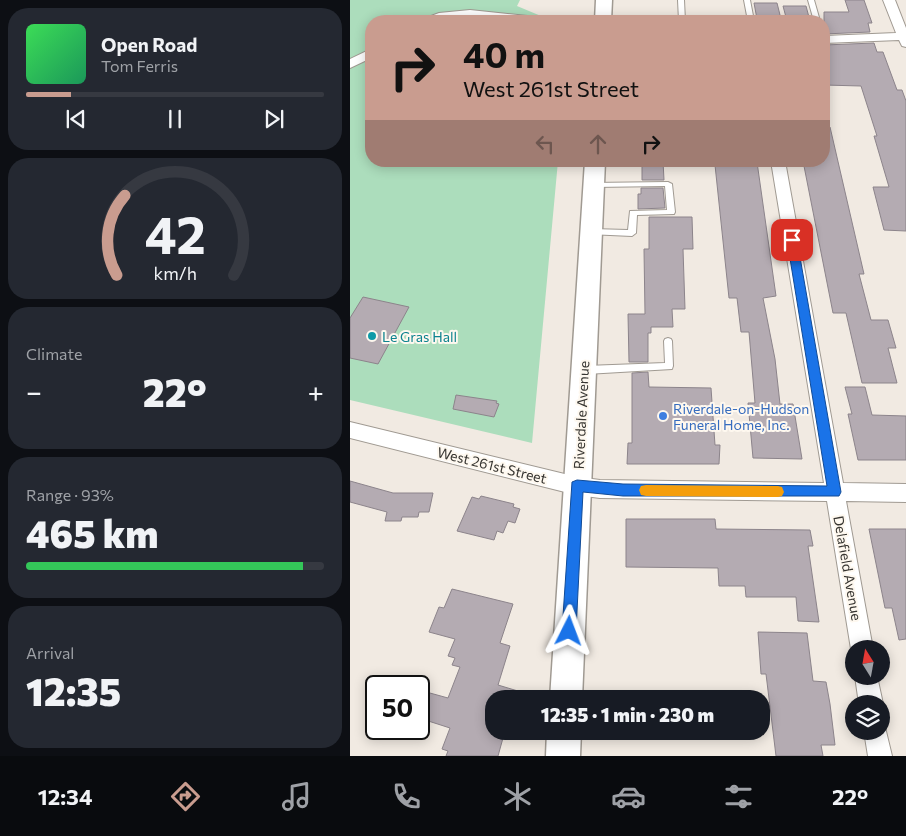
<!DOCTYPE html>
<meta charset="utf-8">
<style>
body{margin:0;font-family:Commissioner,sans-serif;background:#242831;color:#f1f3f6;height:100vh;display:flex;flex-direction:column;font-size:19px;white-space:nowrap}
*{box-sizing:border-box;margin:0}
p{font-size:16px;color:#9ea1a6}
.icon{flex:none;width:28px;height:28px;fill:none;stroke:currentColor;stroke-width:2;stroke-linecap:round;stroke-linejoin:round}
.map{position:relative;flex:1;overflow:hidden}
.sheet{display:flex;flex-direction:column;gap:8px;padding:8px;background:#0d0f14;width:350px}
.sheet>*{flex:none}
.banner{position:absolute;left:15px;top:15px;width:465px;height:152px;border-radius:20px;box-shadow:0 2px 12px #0003;background:#c99c8f;color:#111;overflow:hidden}
.needle{width:32px;rotate:349deg}
.tools{position:absolute;left:495px;top:640px;display:grid;gap:10px}
.tools a{display:grid;place-items:center;width:45px;height:45px;border-radius:50%;background:#171b24;box-shadow:0 2px 12px #0003;font-size:25px}
.speed{position:absolute;left:15px;top:675px;display:flex;gap:10px;font-size:25px;font-weight:700;text-align:center}
.speed>*{display:grid;place-content:center;width:65px;height:65px;border-radius:50%;background:#171b24;box-shadow:0 2px 12px #0003;line-height:1}
.speed .limit{border:2px solid #111;border-radius:8px;background:#fff;color:#111}
.pin{position:absolute;display:grid;place-items:center;width:42px;height:42px;color:#fff;margin:-21px;border-radius:10px;box-shadow:0 2px 8px #0006}
.me{position:absolute;width:55px;margin:-28px;rotate:3deg;stroke-linejoin:round;filter:drop-shadow(0 0 4px #0008)}
.turn{display:flex;align-items:center;gap:18px;height:105px;padding:0 15px;font-size:22px}
.turn .icon{width:65px;height:65px;stroke-width:2.5}
.turn b{display:block;font-size:35px;line-height:42px}
.lanes{display:flex;align-items:center;height:48px;padding:0 15px;background:#0003;justify-content:center;gap:25px;direction:ltr}
.lanes .off{opacity:.35}
.big{font-size:38px;font-weight:800;line-height:1.1}
.sheet .widget{flex:1;display:flex;flex-direction:column;justify-content:center;gap:8px;min-width:0;padding:0 18px;border-radius:20px;background:#242831}
.sheet .dial{align-items:center;gap:0}
.dial svg{height:130px;overflow:visible;fill:none;stroke:#363941;stroke-width:7;stroke-linecap:round;text-anchor:middle}
.dial text{fill:#f1f3f6;stroke:none}
.song{display:flex;align-items:center;gap:15px}
.cover{width:60px;height:60px;border-radius:8px;background:linear-gradient(135deg,hsl(130 70% 55%),hsl(150 70% 35%))}
.played{height:5px;border-radius:2px;background:linear-gradient(90deg,#c99c8f 15%,#363941 15%)}
.keys{display:flex;justify-content:space-around;direction:ltr}
.heat{display:flex;justify-content:space-between;align-items:center;font-size:28px;direction:ltr}
.charge{height:8px;border-radius:4px;background:linear-gradient(90deg,#34c759 93%,#363941 0)}
.trip{position:absolute;left:135px;top:690px;width:285px;height:50px;border-radius:20px;background:#171b24;box-shadow:0 2px 12px #0003;font-weight:800;line-height:50px;text-align:center}
.tab-bar{display:flex;height:80px;justify-content:space-around;align-items:center;background:#090b0e;color:#9ea1a6}
.tab-bar .icon{width:35px;height:35px}
.tab-bar .current{color:#c99c8f}
.tab-bar b{font-size:22px;color:#f1f3f6}
main{display:flex;flex:1;min-height:0}
.map>svg:first-child{display:block}
</style>
<main>
<section class="sheet">
<div class="widget">
<div class="song"><i class="cover"></i><div><b>Open Road</b><p>Tom Ferris</p></div></div>
<div class="played"></div>
<div class="keys"><svg class="icon" aria-label="previous" viewBox="0 0 24 24"><path d="M18 5L8 12l10 7zM5 5v14"/></svg><svg class="icon" aria-label="pause" viewBox="0 0 24 24"><path d="M8 5v14M16 5v14"/></svg><svg class="icon" aria-label="next" viewBox="0 0 24 24"><path d="M6 5l10 7-10 7zM19 5v14"/></svg></div>
</div>
<div class="widget dial"><svg viewBox="0 0 100 80">
<path d="M14 69A42 42 0 1 1 86 69"/>
<path d="M14 69A42 42 0 0 1 19 20" stroke="#c99c8f"/>
<text x="50" y="56" font-size="32" font-weight="700">42</text>
<text x="50" y="72" font-size="11">km/h</text>
</svg></div>
<div class="widget"><p>Climate</p>
<div class="heat"><a>−</a><b class="big">22°</b><a>+</a></div>
</div>
<div class="widget"><p>Range · 93%</p><b class="big">465 km</b><div class="charge"></div></div>
<div class="widget"><p>Arrival</p><b class="big">12:35</b></div>
</section>
<div class="map">
<svg width="556" height="756" viewBox="0 0 556 756">
<rect width="100%" height="100%" fill="#f1eae2"/>
<path fill="#acddbc" d="M0,0H170L167,6L203,21H21V161H208L182,443L0,400Z"/>
<path fill="#b4abb2" stroke="#8c848b" d="M495,0H514L522,23H518L520,32L474,34V12H499Z
M404,3H427L431,19H407Z
M433,6H456L460,21H437Z
M524,43L527,52H533L547,90H552L556,101V231L534,230L523,187H539L524,136H527L511,86L474,85V45Z
M480,127L514,274H509L521,320H538L546,348H538L547,383H512L496,313H483L453,161H474V128Z
M292,161H313L314,180H292Z
M370,161L407,162L426,296L413,298L425,359L430,404H443L452,459L403,458L398,403H405L399,332H391L387,298H379L365,165H370Z
M291,188H313L315,208L288,209V194H291Z
M299,217H342L343,249H333L335,309H322L323,327H301V333H298V362H279L278,314H295L294,249H299Z
M13,297L59,307L28,364L0,358V318Z
M298,372L299,387L361,388L365,445H370L369,464H277L278,443H282V373Z
M495,387H515L522,415L556,416V460H508L498,414H502Z
M106,395L147,401L146,403L149,404L144,417L103,409Z
M0,481L43,493H83L79,512H69L68,517H52L51,521H35L37,512L0,502Z
M131,496L164,504L163,507L170,509L165,523L158,521L153,533L147,531L144,540L107,531L122,497L129,499Z
M276,519H365L366,529L460,530L463,546H458L469,622L448,621L446,597H396L395,586H369L368,568L276,567Z
M519,529H556V639L549,640L542,608H535Z
M102,589L163,604L150,643L160,646L148,685L181,695V699H144V734L153,738L148,756H96L98,751L92,749L100,728L69,718V690L98,698L110,667L102,665L105,658L98,656L105,639L79,632L89,607L94,608Z
M408,632L457,633L463,681L476,682L480,704L485,745H471L473,756H426L416,674H411Z"/>
<g fill="none" stroke-linecap="round" stroke-linejoin="round">
<g stroke="#a09a92" stroke-width="2">
<path id="lane" d="M328,0H334L335,21H329Z
M394,0H400L404,21H398Z
M458,0H464L470,21H464Z
M318,182L322,184L325,212L324,214L287,215L286,233L282,236L238,234L237,232L241,229L278,230L280,211L317,210L315,186L244,187L240,185L241,183Z
M318,338L321,339L322,341L323,366L322,369L236,374L233,373L232,370L233,367L236,366L315,363L314,341L315,339Z"/>
</g>
<g stroke="#a09a92" stroke-width="2">
<path id="street" d="M533,0H545L556,28V47L552,46L549,40L474,43V36L546,33Z
M120,10L197,18L203,21H171L120,17L68,21L89,13Z
M274,16L294,18L300,21H234L240,18Z
M21,49V58L0,68V59Z
M421,161H435L493,483L556,484V502L496,501L523,649H504V656L501,649L477,501L250,498L227,495L0,438V422L227,477L250,480L474,483Z
M505,676H527L533,704L531,707V704H509Z
M531,721L534,723L542,756H518L514,731H531Z"/>
</g>
<g stroke="#a09a92" stroke-width="3">
<path id="secondary" d="M246,0H262L261,21H245Z
M235,161H255L232,699H200Z
M197,731H231L230,756H196Z"/>
</g>
<use href="#lane" fill="#fff" fill-rule="evenodd"/>
<use href="#street" fill="#fff" fill-rule="evenodd"/>
<use href="#secondary" fill="#fff" fill-rule="evenodd"/>
</g>
<path fill="#1a73e8" stroke="#114b97" d="M442,236L447,240L491,492L489,496H273L233,492L226,631L224,636L219,638L214,636L212,631L222,482L227,480L273,484L477,486L437,240Z"/>
<path fill="#f59e0b" d="M296,485L428,486L432,487L434,492L432,496L428,497L296,496L291,495L289,490L291,486Z"/>
<circle fill="#0f9aa8" stroke="#fef8ef" stroke-width="2" cx="22" cy="336" r="5"/>
<circle fill="#3f7fe0" stroke="#fef8ef" stroke-width="2" cx="313" cy="416" r="5"/>
<g text-anchor="middle" dominant-baseline="central" stroke-width="4" stroke-linejoin="round" paint-order="stroke">
<g font-size="14" fill="#0d838f" stroke="#fef8ef" text-anchor="start">
<text x="32" y="336">Le Gras Hall</text>
</g>
<g font-size="14" fill="#366cbe" stroke="#fef8ef" text-anchor="start">
<text x="323" y="408">Riverdale-on-Hudson<tspan x="323" dy="16">Funeral Home, Inc.</tspan></text>
</g>
<g font-size="14" fill="#373531" stroke="#fef8ef">
<text transform="translate(231 415) rotate(-87)">Riverdale Avenue</text>
<text transform="translate(142 465) rotate(14)">West 261st Street</text>
<text transform="translate(498 568) rotate(80)">Delafield Avenue</text>
</g>
</g>
</svg>
<div class="tools">
<a><svg class="needle" viewBox="-14 -14 28 28"><path d="M0-13l5 13h-10z" fill="#e53935"/><path d="M0 13l5-13h-10z" fill="#9ea1a6"/></svg></a>
<a><svg class="icon" aria-label="layers" viewBox="0 0 24 24"><path d="M12 4l9 5-9 5-9-5zM3 14l9 5 9-5"/></svg></a>
</div>
<div class="speed"><div class="limit">50</div></div>
<div class="pin" style="left:442px;top:240px;background:#d93025"><svg class="icon" aria-label="arrive" viewBox="0 0 24 24"><path d="M6 21V4h12l-3 4 3 4H6"/></svg></div>
<svg class="me" style="left:219px;top:631px" viewBox="-20 -20 40 40"><path d="M0-17L14 15 0 8-14 15z" fill="#1a73e8" stroke="#fff" stroke-width="4"/></svg>
<div class="trip">12:35 · 1 min · 230 m</div>
<div class="banner">
<div class="turn"><svg class="icon" aria-label="right" viewBox="0 0 24 24"><path d="M7 20v-9h11M14 6l5 5-5 5"/></svg><div><b>40 m</b>West 261st Street</div></div>
<div class="lanes"><svg class="icon off" aria-label="left" viewBox="0 0 24 24"><path d="M17 20v-9H6M10 6l-5 5 5 5"/></svg><svg class="icon off" aria-label="ahead" viewBox="0 0 24 24"><path d="M12 20V5M6 11l6-6 6 6"/></svg><svg class="icon" aria-label="right" viewBox="0 0 24 24"><path d="M7 20v-9h11M14 6l5 5-5 5"/></svg></div>
</div>
</div>
</main>
<nav class="tab-bar">
<b>12:34</b>
<svg class="icon current" aria-label="directions" viewBox="0 0 24 24"><path d="M12 3l9 9-9 9-9-9zM9 14v-3h6M13 9l2 2-2 2"/></svg>
<svg class="icon" aria-label="music" viewBox="0 0 24 24"><path d="M9 18V5l10-2v13"/><circle cx="6" cy="18" r="3"/><circle cx="16" cy="16" r="3"/></svg>
<svg class="icon" aria-label="phone" viewBox="0 0 24 24"><path d="M5 4h4l2 5-3 2q2 4 5 5l2-3 5 2v4C11 20 4 13 5 4z"/></svg>
<svg class="icon" aria-label="climate" viewBox="0 0 24 24"><path d="M12 3v18M4 7l16 10M4 17L20 7"/></svg>
<svg class="icon" aria-label="car" viewBox="0 0 24 24"><path d="M5 17H2v-5l4-1 3-4h7l3 4 3 1v5h-3M9 17h6M6 11h13"/><circle cx="7" cy="17" r="2"/><circle cx="17" cy="17" r="2"/></svg>
<svg class="icon" aria-label="filters" viewBox="0 0 24 24"><path d="M4 7h16M4 17h16"/><circle cx="9" cy="7" r="2"/><circle cx="15" cy="17" r="2"/></svg>
<b>22°</b>
</nav>
